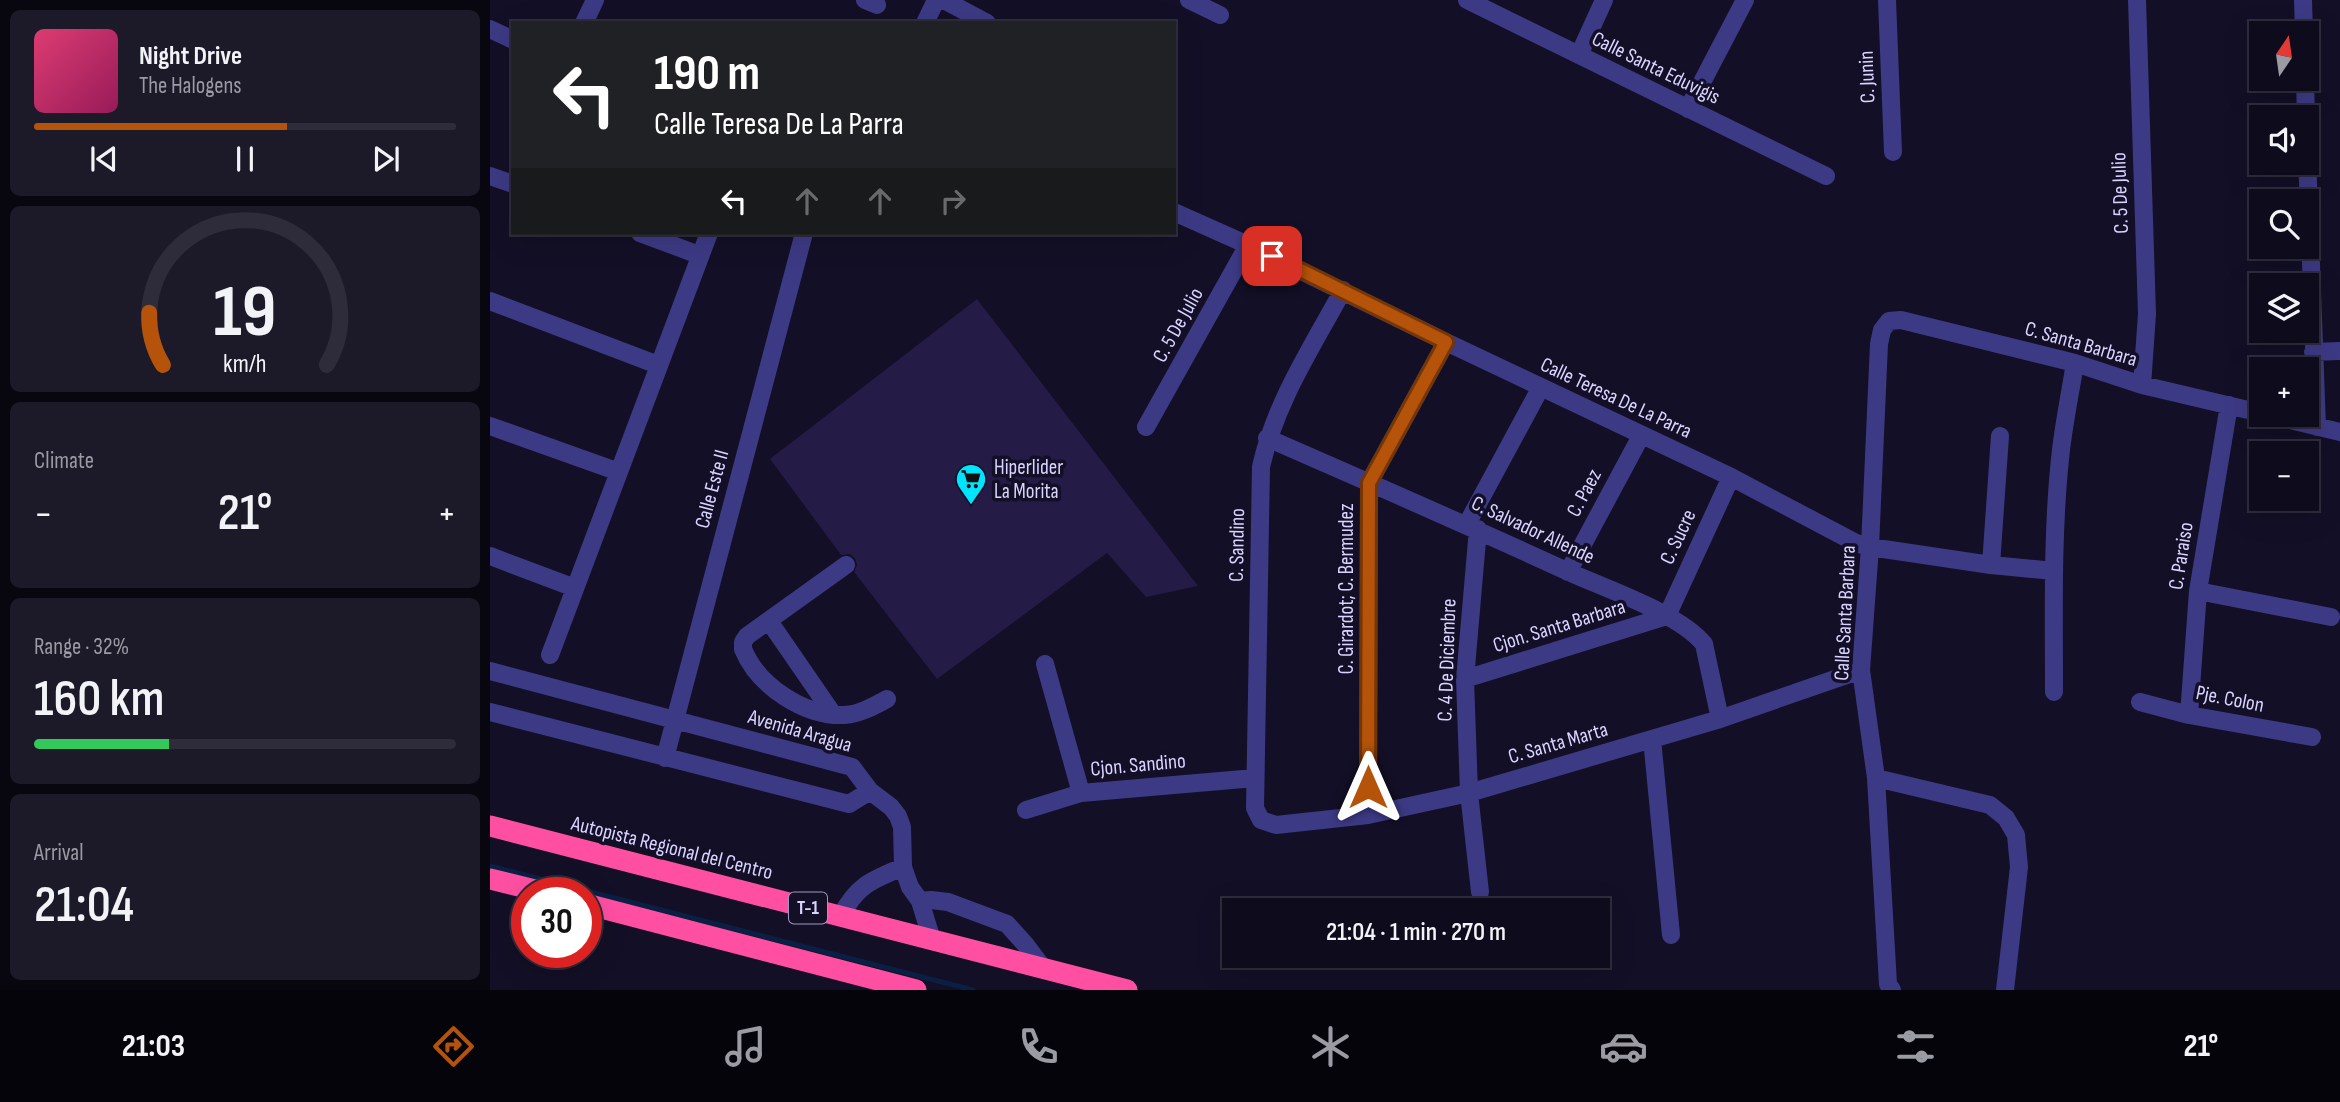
<!DOCTYPE html>
<meta charset="utf-8">
<style>
body{margin:0;font-family:"Sofia Sans Condensed",sans-serif;background:#1c1929;color:#f1f3f6;height:100vh;display:flex;flex-direction:column;font-size:26px;white-space:nowrap}
*{box-sizing:border-box;margin:0}
p{font-size:23px;color:#9b9ba3}
.icon{flex:none;width:38px;height:38px;fill:none;stroke:currentColor;stroke-width:2;stroke-linecap:round;stroke-linejoin:round}
.map{position:relative;flex:1;overflow:hidden}
.sheet{display:flex;flex-direction:column;gap:10px;padding:10px;background:#08060f;width:490px}
.sheet>*{flex:none}
.guide{position:absolute;left:21px;top:21px;width:665px;height:214px;border-radius:0px;box-shadow:0 7px 28px #0002,0 0 0 2px #2e2b3b;background:#202124;color:#fff;overflow:hidden}
.needle{width:46px;rotate:13deg}
.buttons{position:absolute;left:1759px;top:21px;display:grid;gap:14px}
.buttons a{display:grid;place-items:center;width:70px;height:70px;border-radius:0px;background:#0e0b1c;box-shadow:0 7px 28px #0002,0 0 0 2px #2e2b3b;font-size:35px}
.speed{position:absolute;left:21px;top:877px;display:flex;gap:14px;font-size:35px;font-weight:700;text-align:center}
.speed>*{display:grid;place-content:center;width:91px;height:91px;border-radius:50%;background:#0e0b1c;box-shadow:0 7px 28px #0002,0 0 0 2px #2e2b3b;line-height:1}
.speed .limit{border:10px solid #d22;background:#fff;color:#111}
.pin{position:absolute;display:grid;place-items:center;width:60px;height:60px;color:#fff;margin:-30px;border-radius:14px;box-shadow:0 4px 10px #0006}
.me{position:absolute;width:77px;margin:-38px;rotate:0deg;stroke-linejoin:round;filter:drop-shadow(0 0 5px #0008)}
.turn{display:flex;align-items:center;gap:24px;height:147px;padding:0 28px;font-size:32px}
.turn .icon{width:91px;height:91px;stroke-width:2.5}
.turn b{display:block;font-size:49px;line-height:60px}
.lanes{display:flex;align-items:center;height:66px;padding:0 28px;background:#0003;justify-content:center;gap:35px;direction:ltr}
.lanes .off{opacity:.35}
.big{font-size:52px;font-weight:600;line-height:1.1}
.sheet .tile{flex:1;display:flex;flex-direction:column;justify-content:center;gap:10px;min-width:0;padding:0 24px;border-radius:10px;background:#1c1929}
.sheet .dial{align-items:center;gap:0}
.dial svg{height:182px;overflow:visible;fill:none;stroke:#2e2b3b;stroke-width:7;stroke-linecap:round;text-anchor:middle}
.dial text{fill:#f1f3f6;stroke:none}
.song{display:flex;align-items:center;gap:21px}
.cover{width:84px;height:84px;border-radius:10px;background:linear-gradient(135deg,hsl(340 70% 55%),hsl(330 70% 35%))}
.played{height:7px;border-radius:4px;background:linear-gradient(90deg,#b45309 60%,#2e2b3b 60%)}
.keys{display:flex;justify-content:space-around;direction:ltr}
.heat{display:flex;justify-content:space-between;align-items:center;font-size:38px;direction:ltr}
.charge{height:10px;border-radius:5px;background:linear-gradient(90deg,#34c759 32%,#2e2b3b 0)}
.trip{position:absolute;left:732px;top:898px;width:388px;height:70px;border-radius:0px;background:#0e0b1c;box-shadow:0 7px 28px #0002,0 0 0 2px #2e2b3b;font-weight:600;line-height:70px;text-align:center}
.tab-bar{display:flex;height:112px;justify-content:space-around;align-items:center;background:#06040b;color:#9b9ba3}
.tab-bar .icon{width:49px;height:49px}
.tab-bar .selected{color:#b45309}
.tab-bar b{font-size:32px;color:#f1f3f6}
main{display:flex;flex:1;min-height:0}
.map>svg:first-child{display:block}
</style>
<main>
<section class="sheet">
<div class="tile">
<div class="song"><i class="cover"></i><div><b>Night Drive</b><p>The Halogens</p></div></div>
<div class="played"></div>
<div class="keys"><svg class="icon" aria-label="previous" viewBox="0 0 24 24"><path d="M18 5L8 12l10 7zM5 5v14"/></svg><svg class="icon" aria-label="pause" viewBox="0 0 24 24"><path d="M8 5v14M16 5v14"/></svg><svg class="icon" aria-label="next" viewBox="0 0 24 24"><path d="M6 5l10 7-10 7zM19 5v14"/></svg></div>
</div>
<div class="tile dial"><svg viewBox="0 0 100 80">
<path d="M14 69A42 42 0 1 1 86 69"/>
<path d="M14 69A42 42 0 0 1 8 46" stroke="#b45309"/>
<text x="50" y="56" font-size="32" font-weight="700">19</text>
<text x="50" y="72" font-size="11">km/h</text>
</svg></div>
<div class="tile"><p>Climate</p>
<div class="heat"><a>−</a><b class="big">21°</b><a>+</a></div>
</div>
<div class="tile"><p>Range · 32%</p><b class="big">160 km</b><div class="charge"></div></div>
<div class="tile"><p>Arrival</p><b class="big">21:04</b></div>
</section>
<div class="map">
<svg width="1850" height="990" viewBox="0 0 1850 990">
<rect width="100%" height="100%" fill="#130f26"/>
<g fill="none" stroke-linecap="round" stroke-linejoin="round">
<path stroke="#0a1f44" stroke-width="5" d="M0,866L483,990"/>
</g>
<path fill="#241b47" d="M487,299L708,586L656,597L617,553L447,679L364,572L367,565L365,558L360,554L351,555L280,459Z"/>
<g fill="none" stroke-linecap="round" stroke-linejoin="round">
<path stroke="#3d3a85" stroke-width="18" d="M375,0L387,5
M454,0L497,23
M699,0L730,15
M977,0L1336,176
M1397,0L1403,152
M1647,0L1657,314L1652,385
M1813,0L1814,33
M94,23L105,0
M435,23L446,0
M0,29L23,40
M1089,55L1114,0
M1815,79L1816,117
M1198,109L1255,0
M1816,128L1827,427
M0,176L23,184
M684,212L758,245L956,342L1241,477L1366,543L1380,547L1501,565L1564,571
M150,233L209,255
M853,290C822,347 785,403 771,467L765,808L771,820L786,825L878,815L979,793L1230,719L1371,670
M0,301L168,365
M1823,352L1850,351
M1779,415L1850,432
M0,426L129,472
M656,427L758,245
M777,438C878,482 979,526 1079,572C1116,589 1189,613 1214,644L1230,719
M977,524L1051,387
M988,529L975,679L979,793L990,892
M0,556L85,588
M356,565L257,636L253,642V649C268,686 315,717 355,715C370,714 384,706 397,699
M1501,565L1510,436
M1078,572L1151,436
M1708,591L1841,617
M1177,616L1241,477
M279,621L343,714
M60,655L219,233
M555,664L591,793
M0,671L362,767L380,791L401,807L408,816L412,827L413,867L420,887L430,901L441,900L458,902L517,924L535,944L553,968
M975,679L1177,616
M1564,692C1564,614 1562,536 1570,459C1573,427 1580,395 1585,363
M1650,702L1699,715L1822,737
M0,712L359,804L380,791
M1699,715L1708,591L1739,405
M1162,739L1181,935
M175,758L314,233
M1386,778L1500,805L1516,818L1526,835L1529,867L1515,990
M536,810L591,793L765,778
M878,815L879,483L956,342
M430,901L442,940
M351,916C367,885 382,880 413,867
M1402,990L1398,984L1386,778L1371,670L1380,547L1389,344L1392,330L1399,321L1411,320L1585,363L1652,385L1771,413"/>
<path stroke="#ff4fa3" stroke-width="21" d="M0,826L637,990
M0,879L53,892
M96,904L426,990"/>
</g>
<g fill="none" stroke-linecap="round" stroke-linejoin="round">
<g stroke="#753606" stroke-width="18">
<path id="route" d="M782,256L956,342L879,483L878,787"/>
</g>
<use href="#route" stroke="#b45309" stroke-width="12"/>
</g>
<defs>
<g id="supermarket-pin" transform="scale(1.575)"><path d="M0 17L-7.5 6A9.5 9.5 0 1 1 7.5 6Z" fill="#00e5ff" stroke="#130f26"/><path d="M-6-5.5h2.5l.6 2H6L4.5 2H-2.5L-4.4-4H-6ZM-1.5 3.2a1.3 1.3 0 1 0 .1 0ZM3 3.2a1.3 1.3 0 1 0 .1 0Z" fill="#111"/></g>
</defs>
<g fill-rule="evenodd">
<use href="#supermarket-pin" x="481" y="479"/>
</g>
<g text-anchor="middle" dominant-baseline="central" stroke-width="7" stroke-linejoin="round" paint-order="stroke">
<rect fill="#130f26" stroke="#9e99be" stroke-width="2" x="299" y="892.5" width="38" height="31" rx="5"/>
<g font-size="19" font-weight="bold" fill="#d9d4ff">
<text x="318" y="908">T-1</text>
</g>
<g font-size="21" fill="#d9d4ff" stroke="#130f26">
<text transform="translate(1166 68) rotate(26)">Calle Santa Eduvigis</text>
<text transform="translate(1377 77) rotate(-92)">C. Junin</text>
<text transform="translate(1630 193) rotate(-92)">C. 5 De Julio</text>
<text transform="translate(688 325) rotate(-61)">C. 5 De Julio</text>
<text transform="translate(1591 344) rotate(16)">C. Santa Barbara</text>
<text transform="translate(1126 398) rotate(25)">Calle Teresa De La Parra</text>
<text transform="translate(222 489) rotate(-75)">Calle Este II</text>
<text transform="translate(1094 493) rotate(-62)">C. Paez</text>
<text transform="translate(1043 530) rotate(25)">C. Salvador Allende</text>
<text transform="translate(1188 537) rotate(-65)">C. Sucre</text>
<text transform="translate(747 545) rotate(-89)">C. Sandino</text>
<text transform="translate(1691 556) rotate(-81)">C. Paraiso</text>
<text transform="translate(856 589) rotate(-90)">C. Girardot; C. Bermudez</text>
<text transform="translate(1355 613) rotate(-87)">Calle Santa Barbara</text>
<text transform="translate(1069 626) rotate(-17)">Cjon. Santa Barbara</text>
<text transform="translate(957 660) rotate(-88)">C. 4 De Diciembre</text>
<text transform="translate(1740 699) rotate(11)">Pje. Colon</text>
<text transform="translate(310 731) rotate(16)">Avenida Aragua</text>
<text transform="translate(1068 743) rotate(-16)">C. Santa Marta</text>
<text transform="translate(648 765) rotate(-5)">Cjon. Sandino</text>
<text transform="translate(182 848) rotate(14)">Autopista Regional del Centro</text>
</g>
<g font-size="21" fill="#d9d4ff" stroke="#130f26" text-anchor="start">
<text x="504" y="467">Hiperlider<tspan x="504" dy="24">La Morita</tspan></text>
</g>
</g>
</svg>
<div class="buttons">
<a><svg class="needle" viewBox="-14 -14 28 28"><path d="M0-13l5 13h-10z" fill="#e53935"/><path d="M0 13l5-13h-10z" fill="#9b9ba3"/></svg></a>
<a><svg class="icon" aria-label="sound" viewBox="0 0 24 24"><path d="M4 9h4l5-4v14l-5-4H4zM17 9q2 3 0 6"/></svg></a>
<a><svg class="icon" aria-label="search" viewBox="0 0 24 24"><circle cx="10" cy="10" r="6"/><path d="M15 15l6 6"/></svg></a>
<a><svg class="icon" aria-label="layers" viewBox="0 0 24 24"><path d="M12 4l9 5-9 5-9-5zM3 14l9 5 9-5"/></svg></a>
<a>+</a>
<a>−</a>
</div>
<div class="speed"><div class="limit">30</div></div>
<div class="pin" style="left:782px;top:256px;background:#d93025"><svg class="icon" aria-label="arrive" viewBox="0 0 24 24"><path d="M6 21V4h12l-3 4 3 4H6"/></svg></div>
<svg class="me" style="left:878px;top:787px" viewBox="-20 -20 40 40"><path d="M0-17L14 15 0 8-14 15z" fill="#b45309" stroke="#fff" stroke-width="4"/></svg>
<div class="trip">21:04 · 1 min · 270 m</div>
<div class="guide">
<div class="turn"><svg class="icon" aria-label="left" viewBox="0 0 24 24"><path d="M17 20v-9H6M10 6l-5 5 5 5"/></svg><div><b>190 m</b>Calle Teresa De La Parra</div></div>
<div class="lanes"><svg class="icon" aria-label="left" viewBox="0 0 24 24"><path d="M17 20v-9H6M10 6l-5 5 5 5"/></svg><svg class="icon off" aria-label="ahead" viewBox="0 0 24 24"><path d="M12 20V5M6 11l6-6 6 6"/></svg><svg class="icon off" aria-label="ahead" viewBox="0 0 24 24"><path d="M12 20V5M6 11l6-6 6 6"/></svg><svg class="icon off" aria-label="right" viewBox="0 0 24 24"><path d="M7 20v-9h11M14 6l5 5-5 5"/></svg></div>
</div>
</div>
</main>
<nav class="tab-bar">
<b>21:03</b>
<svg class="icon selected" aria-label="directions" viewBox="0 0 24 24"><path d="M12 3l9 9-9 9-9-9zM9 14v-3h6M13 9l2 2-2 2"/></svg>
<svg class="icon" aria-label="music" viewBox="0 0 24 24"><path d="M9 18V5l10-2v13"/><circle cx="6" cy="18" r="3"/><circle cx="16" cy="16" r="3"/></svg>
<svg class="icon" aria-label="phone" viewBox="0 0 24 24"><path d="M5 4h4l2 5-3 2q2 4 5 5l2-3 5 2v4C11 20 4 13 5 4z"/></svg>
<svg class="icon" aria-label="climate" viewBox="0 0 24 24"><path d="M12 3v18M4 7l16 10M4 17L20 7"/></svg>
<svg class="icon" aria-label="car" viewBox="0 0 24 24"><path d="M5 17H2v-5l4-1 3-4h7l3 4 3 1v5h-3M9 17h6M6 11h13"/><circle cx="7" cy="17" r="2"/><circle cx="17" cy="17" r="2"/></svg>
<svg class="icon" aria-label="filters" viewBox="0 0 24 24"><path d="M4 7h16M4 17h16"/><circle cx="9" cy="7" r="2"/><circle cx="15" cy="17" r="2"/></svg>
<b>21°</b>
</nav>
